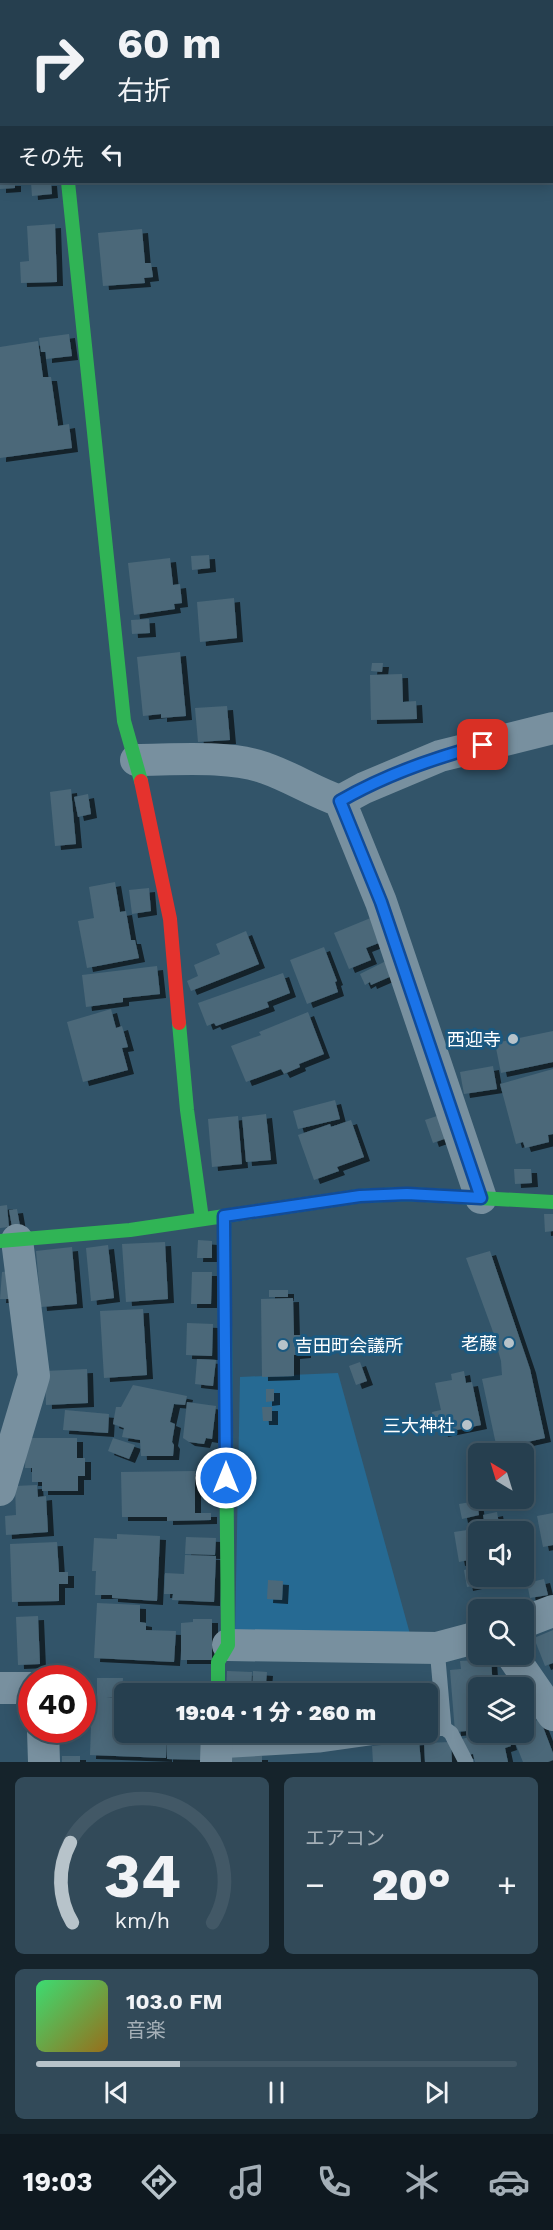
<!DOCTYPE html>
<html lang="ja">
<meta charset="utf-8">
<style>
body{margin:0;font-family:"Work Sans","Noto Sans JP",sans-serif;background:#324a59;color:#f1f3f6;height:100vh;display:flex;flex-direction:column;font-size:22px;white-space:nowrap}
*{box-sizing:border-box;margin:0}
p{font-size:20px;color:#a4afb7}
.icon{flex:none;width:33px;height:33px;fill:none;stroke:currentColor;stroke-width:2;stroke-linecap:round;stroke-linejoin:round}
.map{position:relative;height:1762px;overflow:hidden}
.panel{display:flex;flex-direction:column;gap:15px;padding:15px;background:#15232b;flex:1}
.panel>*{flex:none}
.top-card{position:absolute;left:0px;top:0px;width:554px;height:183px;box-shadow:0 3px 15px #0003,0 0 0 2px #425866;background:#263f4f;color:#f1f3f6;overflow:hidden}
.needle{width:39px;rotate:322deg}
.fabs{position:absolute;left:468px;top:1443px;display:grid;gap:12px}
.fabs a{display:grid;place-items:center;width:66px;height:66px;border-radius:9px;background:#263f4f;box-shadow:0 3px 15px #0003,0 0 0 2px #425866;font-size:30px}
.speed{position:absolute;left:18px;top:1665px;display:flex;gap:12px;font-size:30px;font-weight:700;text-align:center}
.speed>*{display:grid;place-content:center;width:78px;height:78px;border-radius:50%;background:#263f4f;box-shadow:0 3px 15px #0003,0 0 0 2px #425866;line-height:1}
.speed .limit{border:9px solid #d22;background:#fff;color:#111}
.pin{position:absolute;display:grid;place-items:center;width:51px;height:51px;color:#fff;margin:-26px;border-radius:12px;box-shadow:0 3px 9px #0006}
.me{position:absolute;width:66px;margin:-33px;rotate:0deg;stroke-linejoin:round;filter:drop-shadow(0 0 4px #0008)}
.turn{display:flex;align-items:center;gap:21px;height:126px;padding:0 18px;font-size:27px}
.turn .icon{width:78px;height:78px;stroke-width:2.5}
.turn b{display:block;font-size:42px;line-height:51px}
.then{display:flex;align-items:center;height:57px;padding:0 18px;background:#0003;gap:12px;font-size:22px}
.big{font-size:45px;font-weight:800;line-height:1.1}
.panel .widget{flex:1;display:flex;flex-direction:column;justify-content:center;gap:9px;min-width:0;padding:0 21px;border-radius:9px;background:#324a59}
.panel .dial{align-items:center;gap:0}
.dial svg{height:156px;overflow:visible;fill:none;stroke:#425866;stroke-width:7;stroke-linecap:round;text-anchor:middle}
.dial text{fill:#f1f3f6;stroke:none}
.song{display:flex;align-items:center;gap:18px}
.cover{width:72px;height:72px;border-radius:9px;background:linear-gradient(135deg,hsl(140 70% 55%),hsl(40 70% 35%))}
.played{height:6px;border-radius:3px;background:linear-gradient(90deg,#b7c3ca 30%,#425866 30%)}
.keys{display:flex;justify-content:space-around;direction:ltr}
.heat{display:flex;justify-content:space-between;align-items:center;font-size:33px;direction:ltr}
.panel .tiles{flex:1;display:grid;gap:15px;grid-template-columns:1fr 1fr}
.widget:last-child{grid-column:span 2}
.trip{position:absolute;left:114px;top:1683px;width:324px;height:60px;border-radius:9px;background:#263f4f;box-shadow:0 3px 15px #0003,0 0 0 2px #425866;font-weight:800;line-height:60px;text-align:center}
.tabs{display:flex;height:96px;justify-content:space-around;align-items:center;background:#0f1920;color:#a4afb7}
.tabs .icon{width:42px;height:42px}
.tabs .on{color:#b7c3ca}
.tabs b{font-size:27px;color:#f1f3f6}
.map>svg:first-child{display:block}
</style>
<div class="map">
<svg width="553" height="1762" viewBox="0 0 553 1762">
<defs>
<filter id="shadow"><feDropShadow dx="6" dy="4" stdDeviation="0" flood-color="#0009"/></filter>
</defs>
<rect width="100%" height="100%" fill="#325469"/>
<path fill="#266a93" d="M338,1373L410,1634H235L240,1377Z"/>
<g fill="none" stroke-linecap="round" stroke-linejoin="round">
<path stroke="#144260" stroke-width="8" d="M502,0V2"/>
<path stroke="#144260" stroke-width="50" d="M552,39H553
M0,89H2"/>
</g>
<path fill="#4b6879" filter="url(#shadow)" d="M0,182H15V188L0,189Z
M31,182H51L52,194L32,196Z
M55,224L57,282L21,283L20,262L29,261L27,226Z
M142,229L145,263H151L153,277L144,278L145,283L103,286L98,233Z
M69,334L72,356L46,359V352H41L39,338Z
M38,341L43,377H51L58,426L69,424L72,448L0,458V347Z
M209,555L210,568L192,570L191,556Z
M170,558L173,585L180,584L182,603L174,604L175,609L134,615L128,563Z
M234,598L237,638L200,642L197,602Z
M149,619L150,633L132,634L131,620Z
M180,652L186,716L161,718V714L143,716L137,657Z
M372,663H383L382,672L371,671Z
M402,674L403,702L416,701L417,719L371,720L370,675Z
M227,706L230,740L198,742L195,708Z
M71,789L76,844L55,846L50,792Z
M88,794L91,814L78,817L74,797Z
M115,882L120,912L126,911L131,940H135L139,958L87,968L78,921L94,918L89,887Z
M149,888L151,911L132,914L129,890Z
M373,917L384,941L366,948L371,960L349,969L334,933Z
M246,931L259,964L191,991L187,981L198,976L194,965L220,954L216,944Z
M324,947L337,981L335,982L338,992L307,1004L290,960Z
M388,960L394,975L371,985L370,982L365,985L360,974Z
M157,966L160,994L123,998V1002L86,1007L82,975Z
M283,973L290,993L267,1002L269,1007L216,1026L214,1023L207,1026L198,1003Z
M111,1009L116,1028L122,1026L128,1047L122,1048L128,1070L83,1082L67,1022Z
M308,1012L324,1054L299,1064L300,1067L284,1074L281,1069L246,1082L231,1046L261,1035L259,1032Z
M553,1031V1062L501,1073L495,1043Z
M493,1066L497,1089L464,1094L460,1072Z
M553,1069V1134L548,1135L549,1142L525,1148L523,1142L516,1144L500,1084Z
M335,1100L340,1119L298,1129L293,1111Z
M266,1114L271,1160L246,1162L242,1117Z
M440,1115L447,1138L433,1143L425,1120Z
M238,1116L242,1164L212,1167L208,1119Z
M351,1120L364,1157L337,1167L339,1171L314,1180L298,1135L330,1124L331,1127Z
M514,1169H531L532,1183L515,1184Z
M7,1205L9,1227L0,1228V1206Z
M17,1209L20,1226L12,1227L9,1210Z
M544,1214H553V1231L545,1232Z
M198,1240L212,1241V1258H197Z
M165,1242L168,1299L126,1302L122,1244Z
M108,1245L114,1298L91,1301L86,1248Z
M72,1247L77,1304L41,1307L36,1251Z
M490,1251L530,1369L545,1438L497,1449L482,1379L502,1375L501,1361L492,1329L466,1258Z
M10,1271L12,1299H0L2,1272Z
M192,1272H212L211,1304H191Z
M269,1290H288V1297H269Z
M293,1298L294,1335H304L305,1354L294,1355V1376L262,1377L261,1299Z
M143,1309L147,1375L104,1378L100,1311Z
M187,1323L213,1324L212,1356L186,1355Z
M197,1359L216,1360L213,1386L195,1384Z
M360,1362L367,1381L356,1385L349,1366Z
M87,1369L88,1403L46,1405L45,1371Z
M464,1371L466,1383L472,1382L481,1425L442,1433L440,1424L435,1425L432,1412L441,1410L435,1383L452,1380L451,1374Z
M133,1385L187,1396L185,1405L174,1404L170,1422L175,1424L172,1442L174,1445L173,1456H141L140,1440L122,1437L124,1428L113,1424L116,1407H121Z
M266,1389H274V1401L266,1402Z
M187,1402L216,1406L212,1439L206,1438L204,1444L189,1442L183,1438Z
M262,1407H272V1421H263Z
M65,1410L109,1414L108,1433L63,1430Z
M26,1438H77V1458H85V1476H78V1491H42V1482H32V1468H25Z
M113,1438L135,1445L129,1459L108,1451Z
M195,1471V1513H211V1520L167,1521V1517H122L121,1472Z
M37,1485L38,1497L46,1496L48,1532L6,1535L5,1516L16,1515L15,1486Z
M477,1501L479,1515L462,1519L459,1504Z
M497,1512L499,1524L485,1526L483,1515Z
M553,1513V1545L543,1547L537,1516Z
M487,1527L488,1532H478V1558L459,1562L454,1532Z
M117,1534L160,1536L157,1601L112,1598V1595H95L96,1571H92L94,1538L117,1539Z
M186,1537L216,1538L215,1555L185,1554Z
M57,1542L59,1572H68V1584H59V1601L12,1602L10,1544Z
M185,1555L216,1556L214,1602L172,1600L173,1594H164L165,1573L184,1574Z
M478,1567V1576H498L499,1580L467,1587L464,1570Z
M544,1579L548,1595L530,1598L527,1583Z
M268,1580L283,1581L282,1600L267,1599Z
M97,1603L140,1605V1622L146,1623V1630L176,1631L174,1662L94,1658Z
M38,1616L40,1664L18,1665L16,1617Z
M193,1619H212V1660H181V1623L193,1622Z
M553,1630V1663L545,1666L534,1638Z
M491,1659L493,1688H478V1730L455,1732L450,1670L461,1669L460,1661Z
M227,1671L252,1672L251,1694H226Z
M253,1671L267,1672L265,1694H252Z
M97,1678H123L122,1697L106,1698H124V1732H167V1735H173V1732L206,1734V1760L167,1759V1739L166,1758L90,1755L92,1698H97Z
M540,1719L553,1753V1760L548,1762H523L511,1732H524V1726Z
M488,1732H507L511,1746L505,1748L508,1762H475L473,1754L466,1755L462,1739Z
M419,1741L421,1762H373L372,1746Z
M451,1742L452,1762H425L424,1743Z
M62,1756H80V1762H62Z
M223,1756H262V1762H223Z"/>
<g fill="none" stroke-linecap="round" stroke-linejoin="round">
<path stroke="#78909f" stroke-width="15" d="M444,1728L451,1733L466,1762
M428,1730L444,1728L437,1648
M216,1751L319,1745L411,1732"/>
<path stroke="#78909f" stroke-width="32" d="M55,0V2
M552,9H553
M0,57H2
M136,760C173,760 230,755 265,768C291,777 314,792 340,801L364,788L440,756L553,728
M340,801L381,902L481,1198
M0,1490L34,1376L17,1240
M524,1622L553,1611
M228,1645L437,1648L478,1637
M511,1654L553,1715
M0,1688H32
M43,1730L44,1762
M216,1762L217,1732"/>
<path stroke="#30b455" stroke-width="14" d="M68,182L124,721L141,781
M179,1023L187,1110L202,1219
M0,1241L130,1230L360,1196L407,1194L553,1202
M218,1694V1662L228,1645L224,1216"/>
<path stroke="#e5322d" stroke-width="14" d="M141,781L170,919L179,1023"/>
</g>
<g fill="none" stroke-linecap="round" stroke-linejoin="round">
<g stroke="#114b97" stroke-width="15">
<path id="route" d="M226,1478L224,1216L360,1196L407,1194L481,1198L381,902L340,801C385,775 433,758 483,745"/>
</g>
<use href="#route" stroke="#1a73e8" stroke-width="10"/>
</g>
<g fill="#b7c3ca" stroke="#1b5980" stroke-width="2">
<circle cx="513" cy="1039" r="6"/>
<circle cx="509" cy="1343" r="6"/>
<circle cx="283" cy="1345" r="6"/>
<circle cx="467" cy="1425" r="6"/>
</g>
<g text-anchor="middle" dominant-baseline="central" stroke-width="6" stroke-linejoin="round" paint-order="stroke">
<g font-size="18" fill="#fff" stroke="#1b5980" text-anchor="end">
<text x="501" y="1039">西迎寺</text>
<text x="497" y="1343">老藤</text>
<text x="295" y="1345" text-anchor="start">吉田町会議所</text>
<text x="455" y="1425">三大神社</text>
</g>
</g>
</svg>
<div class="fabs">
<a><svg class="needle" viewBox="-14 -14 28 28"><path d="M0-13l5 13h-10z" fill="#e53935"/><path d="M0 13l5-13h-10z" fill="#a4afb7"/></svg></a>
<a><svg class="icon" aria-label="sound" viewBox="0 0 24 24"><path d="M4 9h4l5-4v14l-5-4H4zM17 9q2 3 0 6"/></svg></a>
<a><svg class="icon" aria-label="search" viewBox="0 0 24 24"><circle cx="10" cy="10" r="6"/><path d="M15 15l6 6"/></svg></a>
<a><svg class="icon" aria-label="layers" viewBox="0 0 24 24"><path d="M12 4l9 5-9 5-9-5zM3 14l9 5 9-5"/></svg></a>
</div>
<div class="speed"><div class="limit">40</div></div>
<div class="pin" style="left:483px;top:745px;background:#d93025"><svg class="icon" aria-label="arrive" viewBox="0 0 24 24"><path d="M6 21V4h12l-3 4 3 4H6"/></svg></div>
<svg class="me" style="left:226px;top:1478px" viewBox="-20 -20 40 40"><circle r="17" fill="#1a73e8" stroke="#fff" stroke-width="3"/><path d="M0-11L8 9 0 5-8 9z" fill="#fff"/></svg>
<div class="trip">19:04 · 1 分 · 260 m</div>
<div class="top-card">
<div class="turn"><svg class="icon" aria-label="right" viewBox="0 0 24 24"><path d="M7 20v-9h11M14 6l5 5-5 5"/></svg><div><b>60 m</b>右折</div></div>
<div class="then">その先<svg class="icon" aria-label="left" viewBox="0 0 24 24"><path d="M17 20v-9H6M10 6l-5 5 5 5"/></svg></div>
</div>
</div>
<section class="panel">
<div class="tiles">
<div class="widget dial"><svg viewBox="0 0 100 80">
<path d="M14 69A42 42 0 1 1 86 69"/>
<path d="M14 69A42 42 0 0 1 13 28" stroke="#b7c3ca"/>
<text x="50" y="56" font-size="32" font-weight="700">34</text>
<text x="50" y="72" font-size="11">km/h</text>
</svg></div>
<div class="widget"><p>エアコン</p>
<div class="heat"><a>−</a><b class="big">20°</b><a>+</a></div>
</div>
<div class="widget">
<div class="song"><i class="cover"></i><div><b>103.0 FM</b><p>音楽</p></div></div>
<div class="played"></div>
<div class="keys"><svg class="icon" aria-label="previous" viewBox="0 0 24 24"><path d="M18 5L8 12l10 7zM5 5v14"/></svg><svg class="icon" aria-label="pause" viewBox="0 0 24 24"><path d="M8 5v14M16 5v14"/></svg><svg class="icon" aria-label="next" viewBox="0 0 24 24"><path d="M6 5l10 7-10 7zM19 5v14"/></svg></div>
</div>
</div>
</section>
<nav class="tabs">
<b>19:03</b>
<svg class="icon on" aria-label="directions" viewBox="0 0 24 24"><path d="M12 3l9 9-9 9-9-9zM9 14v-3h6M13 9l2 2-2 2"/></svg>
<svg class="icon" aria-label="music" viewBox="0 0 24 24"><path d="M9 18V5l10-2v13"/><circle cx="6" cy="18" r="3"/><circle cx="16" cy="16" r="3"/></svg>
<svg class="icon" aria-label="phone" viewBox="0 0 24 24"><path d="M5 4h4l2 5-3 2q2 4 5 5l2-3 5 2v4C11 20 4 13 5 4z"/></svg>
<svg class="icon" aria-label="climate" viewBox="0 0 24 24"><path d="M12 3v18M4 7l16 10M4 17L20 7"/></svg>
<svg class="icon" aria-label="car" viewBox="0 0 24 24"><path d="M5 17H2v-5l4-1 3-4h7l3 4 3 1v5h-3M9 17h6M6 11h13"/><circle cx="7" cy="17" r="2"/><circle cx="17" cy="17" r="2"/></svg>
</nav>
